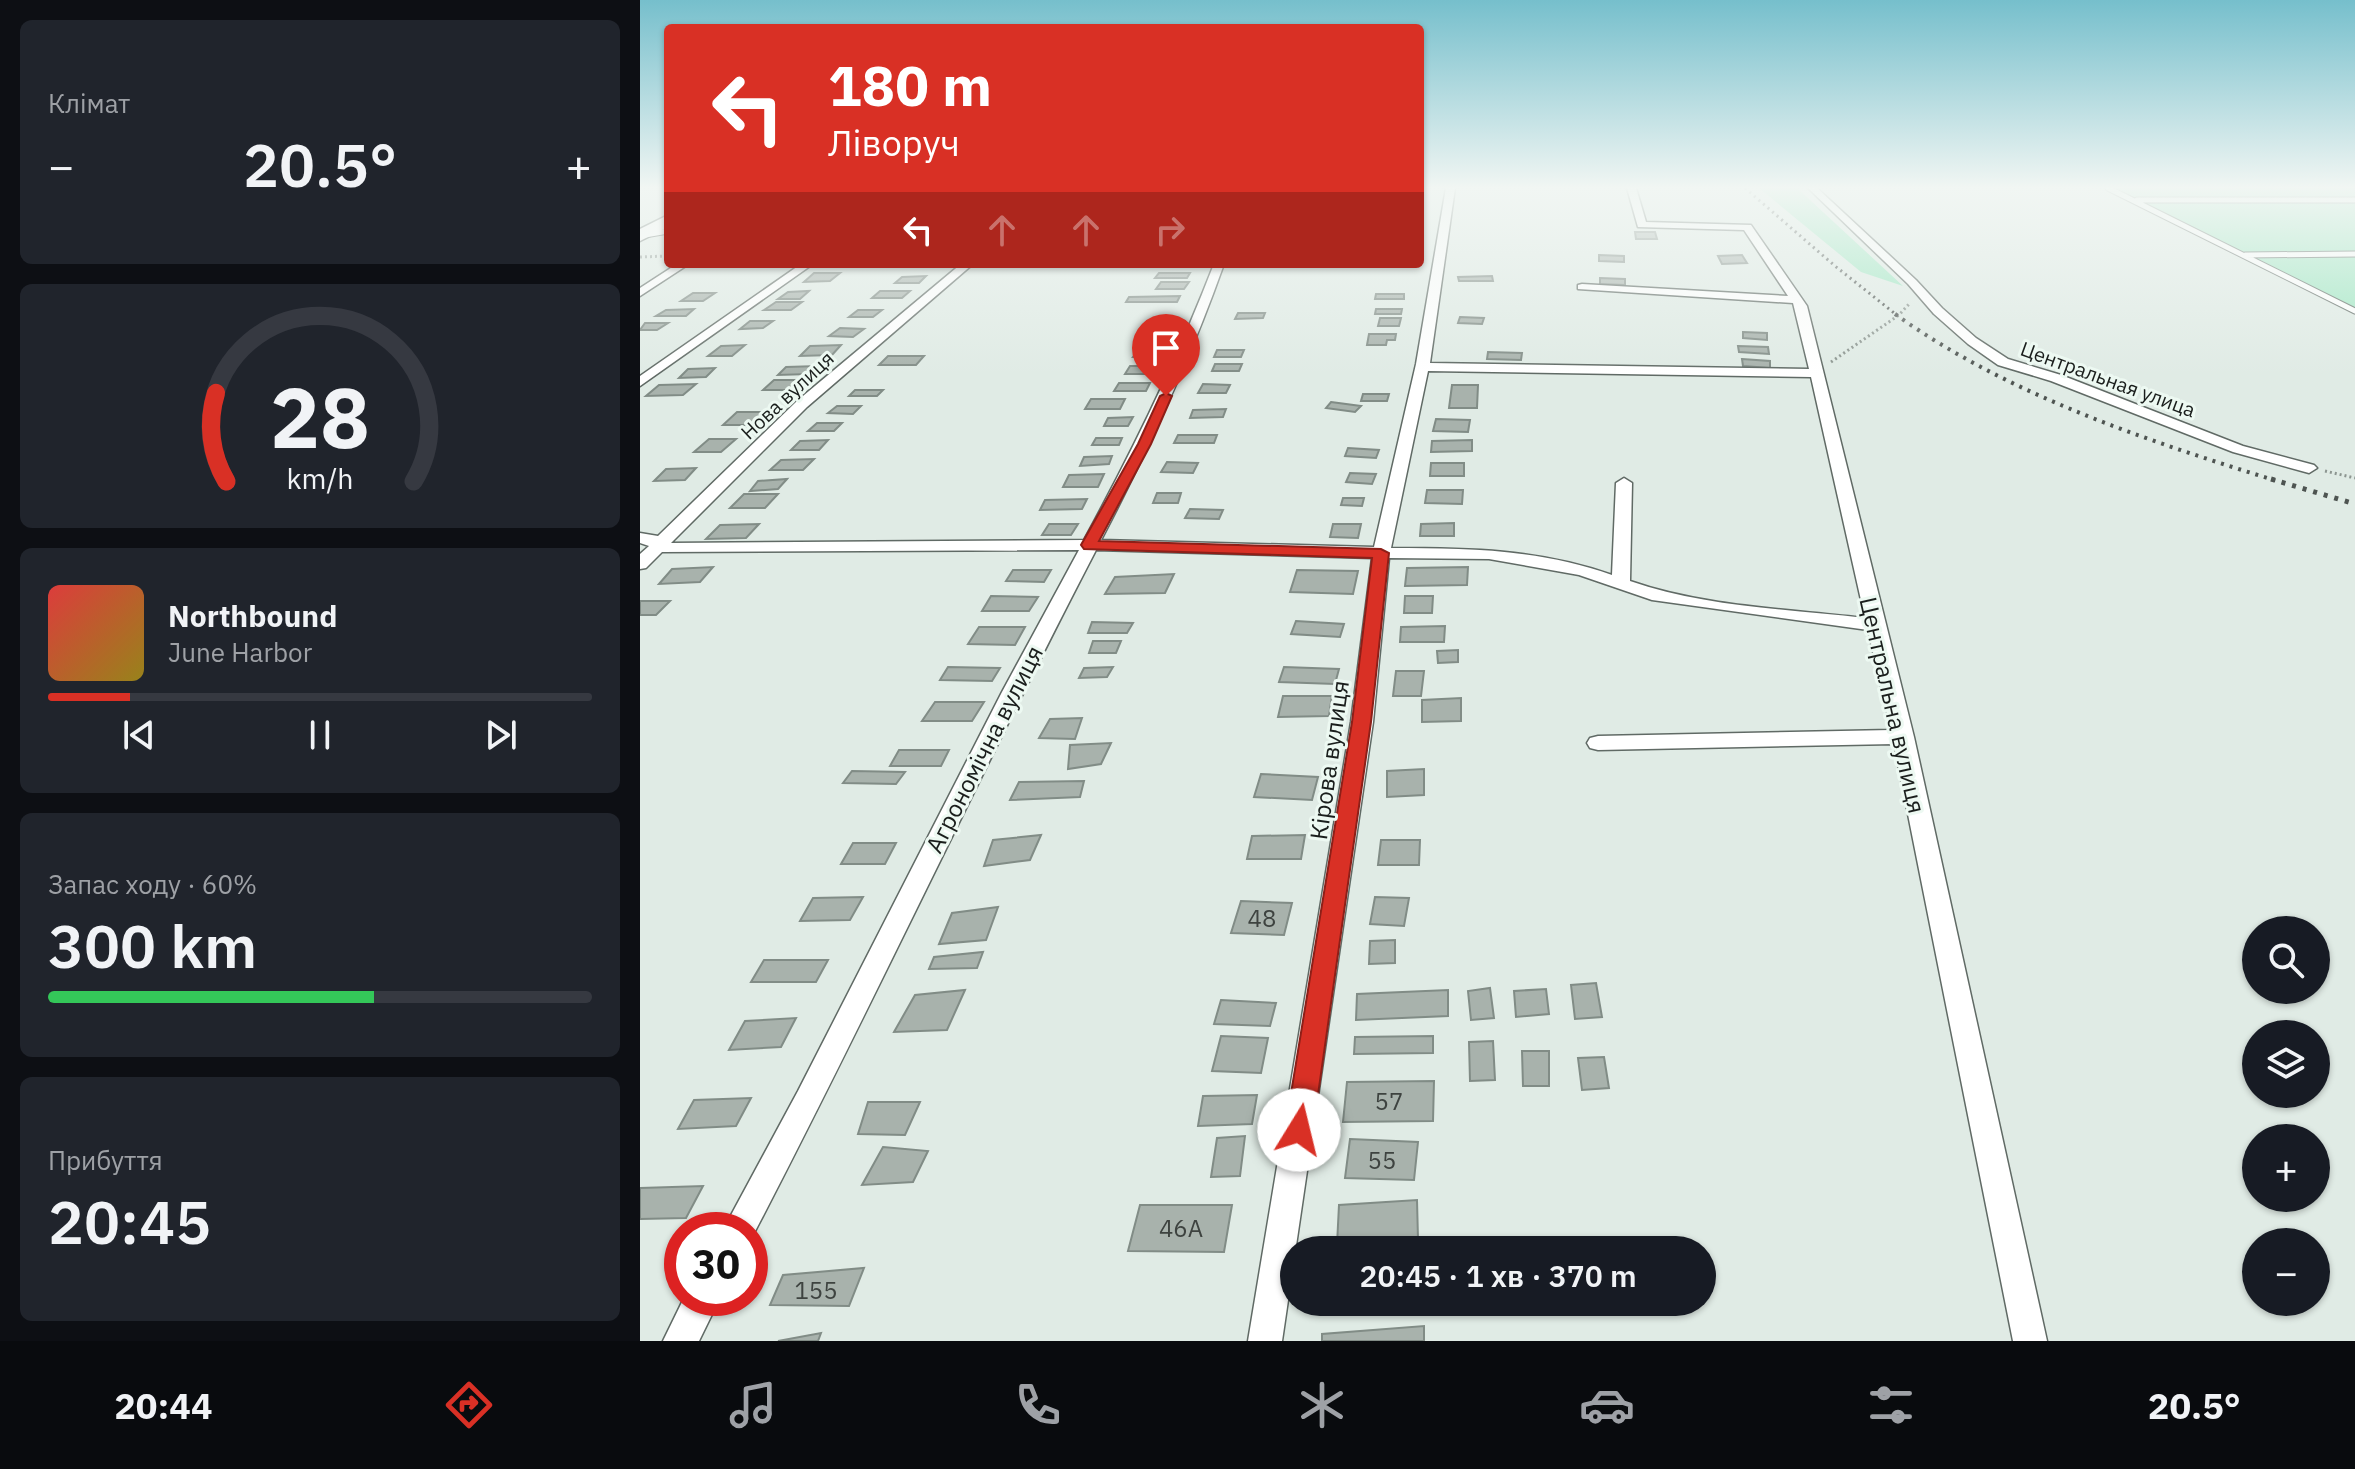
<!DOCTYPE html>
<html lang="uk">
<meta charset="utf-8">
<style>
body{margin:0;font-family:"IBM Plex Sans",sans-serif;background:#20242c;color:#f1f3f6;height:100vh;display:flex;flex-direction:column;font-size:30px;white-space:nowrap}
*{box-sizing:border-box;margin:0}
p{font-size:26px;color:#9ea1a6}
.icon{flex:none;width:44px;height:44px;fill:none;stroke:currentColor;stroke-width:2;stroke-linecap:round;stroke-linejoin:round}
.map{position:relative;flex:1;overflow:hidden}
.side{display:flex;flex-direction:column;gap:20px;padding:20px;background:#0d0f14;width:640px}
.side>*{flex:none}
.guide{position:absolute;left:24px;top:24px;width:760px;height:244px;border-radius:8px;box-shadow:0 2px 6px #0004;background:#d93025;color:#fff;overflow:hidden}
.buttons{position:absolute;left:1602px;top:916px;display:grid;gap:16px}
.buttons a{display:grid;place-items:center;width:88px;height:88px;border-radius:50%;background:#171b24;box-shadow:0 2px 6px #0004;font-size:40px}
.speed{position:absolute;left:24px;top:1212px;display:flex;gap:16px;font-size:40px;font-weight:700;text-align:center}
.speed>*{display:grid;place-content:center;width:104px;height:104px;border-radius:50%;background:#171b24;box-shadow:0 2px 6px #0004;line-height:1}
.speed .limit{border:12px solid #d22;background:#fff;color:#111}
.pin{position:absolute;display:grid;place-items:center;width:68px;height:68px;color:#fff;margin:-82px -34px;border-radius:50% 50% 50% 0;rotate:-45deg;box-shadow:0 0 8px #0007}
.pin .icon{rotate:45deg}
.me{position:absolute;width:88px;margin:-44px;rotate:9deg;stroke-linejoin:round;filter:drop-shadow(0 0 6px #0008)}
.turn{display:flex;align-items:center;gap:28px;height:168px;padding:0 32px;font-size:36px}
.turn .icon{width:104px;height:104px;stroke-width:2.5}
.turn b{display:block;font-size:56px;line-height:68px}
.lanes{display:flex;align-items:center;height:76px;padding:0 32px;background:#0003;justify-content:center;gap:40px;direction:ltr}
.lanes .off{opacity:.35}
.big{font-size:60px;font-weight:600;line-height:1.1}
.side .widget{flex:1;display:flex;flex-direction:column;justify-content:center;gap:12px;min-width:0;padding:0 28px;border-radius:12px;background:#20242c}
.side .dial{align-items:center;gap:0}
.dial svg{height:208px;overflow:visible;fill:none;stroke:#363941;stroke-width:7;stroke-linecap:round;text-anchor:middle}
.dial text{fill:#f1f3f6;stroke:none}
.song{display:flex;align-items:center;gap:24px}
.cover{width:96px;height:96px;border-radius:12px;background:linear-gradient(135deg,hsl(0 70% 55%),hsl(50 70% 35%))}
.played{height:8px;border-radius:4px;background:linear-gradient(90deg,#d93025 15%,#363941 15%)}
.keys{display:flex;justify-content:space-around;direction:ltr}
.heat{display:flex;justify-content:space-between;align-items:center;font-size:44px;direction:ltr}
.charge{height:12px;border-radius:6px;background:linear-gradient(90deg,#34c759 60%,#363941 0)}
.trip{position:absolute;left:640px;top:1236px;width:436px;height:80px;border-radius:40px;background:#171b24;box-shadow:0 2px 6px #0004;font-weight:600;line-height:80px;text-align:center}
.tabs{display:flex;height:128px;justify-content:space-around;align-items:center;background:#090b0e;color:#9ea1a6}
.tabs .icon{width:56px;height:56px}
.tabs .current{color:#d93025}
.tabs b{font-size:36px;color:#f1f3f6}
main{display:flex;flex:1;min-height:0}
.map>svg:first-child{display:block}
</style>
<main>
<section class="side">
<div class="widget"><p>Клімат</p>
<div class="heat"><a>−</a><b class="big">20.5°</b><a>+</a></div>
</div>
<div class="widget dial"><svg viewBox="0 0 100 80">
<path d="M14 69A42 42 0 1 1 86 69"/>
<path d="M14 69A42 42 0 0 1 10 35" stroke="#d93025"/>
<text x="50" y="56" font-size="32" font-weight="700">28</text>
<text x="50" y="72" font-size="11">km/h</text>
</svg></div>
<div class="widget">
<div class="song"><i class="cover"></i><div><b>Northbound</b><p>June Harbor</p></div></div>
<div class="played"></div>
<div class="keys"><svg class="icon" aria-label="previous" viewBox="0 0 24 24"><path d="M18 5L8 12l10 7zM5 5v14"/></svg><svg class="icon" aria-label="pause" viewBox="0 0 24 24"><path d="M8 5v14M16 5v14"/></svg><svg class="icon" aria-label="next" viewBox="0 0 24 24"><path d="M6 5l10 7-10 7zM19 5v14"/></svg></div>
</div>
<div class="widget"><p>Запас ходу · 60%</p><b class="big">300 km</b><div class="charge"></div></div>
<div class="widget"><p>Прибуття</p><b class="big">20:45</b></div>
</section>
<div class="map">
<svg width="1715" height="1341" viewBox="0 0 1715 1341">
<rect width="100%" height="100%" fill="#e0ebe5"/>
<path fill="#a0e7c3" d="M1119,188H1157L1263,286L1221,272Z
M1467,188H1715V314Z"/>
<path fill="#a8b2ac" stroke="#818c86" stroke-width="2" d="M995,232H1015L1017,239H996Z
M959,255L984,256V262L959,261Z
M1102,255L1107,263L1082,264L1078,256Z
M174,273H200L190,281L164,282Z
M519,273H550L547,278H515Z
M286,276L279,283H255L262,277Z
M852,276L853,281H819L818,277Z
M960,278L985,279V285L960,284Z
M521,282H549L544,289H516Z
M169,291L160,299H138L148,292Z
M240,291H270L262,298H232Z
M53,293H75L63,301H41Z
M736,294H764V299H735Z
M540,296L537,302H486L489,297Z
M136,302H162L151,310H124Z
M54,309L46,316H16L26,310Z
M736,309H762L761,314H735Z
M218,310H242L233,317H209Z
M598,313H625L623,318L595,319Z
M820,317L844,318L842,324L818,323Z
M740,318H761L759,326H738Z
M110,321H133L123,328L100,329Z
M5,323H28L17,330H0Z
M200,328L224,329L213,337L189,336Z
M1103,332L1127,333V340L1103,338Z
M729,334H756L755,340H747L746,345H727Z
M105,345L92,356H68L81,346Z
M201,345L192,355L160,356L170,346Z
M1098,346L1128,347L1129,354L1099,352Z
M498,350H531L526,357H493Z
M577,350H604L601,357H574Z
M848,352L882,353L881,360L847,359Z
M248,356H284L276,365H239Z
M1102,359L1130,361V368L1103,366Z
M575,364H602L599,371H572Z
M177,366L169,374L138,375L146,367Z
M490,366H523L518,374H485Z
M75,368L66,377L39,378L48,369Z
M134,380H165L154,390H123Z
M479,383H510L506,391H474Z
M56,384L43,395L6,396L19,385Z
M563,384L590,385L586,393H558Z
M812,385H838L837,408H809Z
M215,390H243L237,396H209Z
M723,394H749L747,401H721Z
M451,399H485L480,409H445Z
M691,402L721,406L715,412L686,408Z
M197,406H221L213,414L188,413Z
M586,409L583,417L550,418L553,410Z
M97,412H128L115,425H83Z
M493,417L488,426H464L468,418Z
M796,419L830,420L828,432L793,431Z
M177,423H202L194,431H168Z
M538,435H577L574,443H534Z
M456,438H482L479,445H452Z
M69,439H96L81,452H54Z
M188,440L179,450H151L160,441Z
M832,440V451L791,452L792,441Z
M708,448L739,450L736,458L705,456Z
M472,456L469,464L440,466L444,457Z
M174,459L163,470H130L141,460Z
M527,462L558,463L553,473L521,472Z
M791,463H824V476H790Z
M56,468L45,480L14,481L26,469Z
M710,473L736,474L732,484L706,482Z
M464,474L458,487H423L429,475Z
M147,479L138,489L110,491L118,481Z
M787,490H823L822,504L785,503Z
M517,493H541L538,503H513Z
M104,494H138L125,508H90Z
M703,498H724L722,506L701,505Z
M447,499L442,509L400,510L405,500Z
M550,509L583,510L579,519L545,518Z
M814,523V536H780L781,524Z
M119,524L106,538L66,539L80,525Z
M409,524H438L431,535H402Z
M693,524H721L718,538L690,537Z
M73,567L60,582L19,584L32,569Z
M828,567L827,585L765,586L767,568Z
M373,570H411L404,582L366,581Z
M657,570L718,571L713,594L650,592Z
M534,574L525,593L465,594L475,577Z
M351,596L398,597L389,611H342Z
M765,596H793L792,613H764Z
M0,601H30L16,615H0Z
M656,621L704,624L700,637L651,634Z
M452,622L493,623L487,633H448Z
M805,626L804,642H760L761,627Z
M339,627H385L375,645L328,644Z
M453,641H481L476,653H449Z
M818,650V662L798,663L797,651Z
M308,667L360,668L352,681L300,680Z
M473,667L467,677L439,678L444,668Z
M644,667L699,669L695,684L639,682Z
M756,671H784L781,696H753Z
M643,696H692L689,716L638,717Z
M821,698V721L782,722V700Z
M295,702H344L332,721H282Z
M442,718L435,739L399,738L410,719Z
M471,743L461,764L428,769L430,745Z
M259,750H309L301,766H250Z
M784,769V795L747,797V771Z
M212,771L265,772L256,784L203,783Z
M621,774L678,777L672,800L614,797Z
M444,781L440,797L370,800L379,782Z
M401,835L390,860L344,866L353,840Z
M665,835L661,859H607L612,836Z
M741,840H780L779,865H738Z
M213,843H256L245,864H201Z
M223,897L210,920L160,921L173,898Z
M735,897L769,898L764,926L730,924Z
M601,901L652,903L644,935L591,933Z
M358,907L346,940L299,944L312,913Z
M755,940V963L729,964L730,941Z
M343,952L337,968L289,969L294,957Z
M124,960H188L176,982H111Z
M956,983L962,1017L935,1019L931,985Z
M850,988L854,1018L831,1020L828,991Z
M906,989L909,1014L876,1017L874,991Z
M325,990L307,1030L254,1032L275,995Z
M808,990V1016L716,1020L717,994Z
M581,1000L636,1003L630,1026L574,1024Z
M156,1018L141,1047L89,1050L105,1021Z
M581,1036L628,1038L621,1073L572,1071Z
M793,1036V1053L714,1054L715,1037Z
M853,1041L855,1080L830,1081L829,1042Z
M882,1051H909V1086H883Z
M964,1057L969,1088L942,1090L938,1058Z
M794,1081L793,1121L703,1122L707,1082Z
M617,1095L612,1124L558,1126L563,1096Z
M111,1098L96,1126L38,1129L54,1100Z
M228,1102H280L265,1135L218,1134Z
M605,1136L600,1176L571,1177L577,1138Z
M710,1139L778,1142L774,1180L705,1178Z
M243,1147L288,1151L273,1182L222,1185Z
M63,1186L46,1218L0,1219V1188Z
M777,1200L778,1239L697,1245L699,1205Z
M500,1205H592L584,1252L488,1251Z
M224,1268L209,1306L130,1305L143,1275Z
M784,1326V1341H682V1334Z
M181,1333L178,1341H138Z"/>
<g fill="none" stroke-linecap="round" stroke-linejoin="round">
<g stroke="#606a65" stroke-width="7">
<path id="service" d="M1468,188L1715,311
M1497,200H1715
M5,235L28,231
M1605,255L1715,254"/>
</g>
<g stroke="#606a65" stroke-width="3">
<path id="minor" d="M806,188H815L790,363L1169,369L1153,303L938,289V285L942,284L1148,296L1104,230L998,227L987,188H996L1006,222L1111,225L1167,306L1274,737L1407,1341H1373L1254,744L958,750L950,748L947,743L950,738L958,736L1251,730L1228,630L1012,600L939,575L849,559L749,558L733,722L642,1341H608L711,722L732,558L456,550C337,779 229,1013 110,1241V1230H83L158,1091L362,692L439,550L22,552L6,568L0,569V554L9,546L0,543V533L18,536L157,401L321,264H333L167,407L31,543L444,540C493,450 537,360 574,264H584C550,360 508,450 461,540L734,547L776,364ZM788,371L1171,377L1225,618C1148,609 1064,607 990,581L992,483L984,478L976,483L972,575C901,549 825,548 751,548Z
M1168,188H1177L1276,280L1302,308L1336,338L1368,359L1421,375L1603,446L1674,465L1677,468L1669,473L1593,452L1411,381L1358,365L1328,344L1294,314L1268,284Z
M37,264H49L0,296V288Z
M161,264H173L0,386V376Z
M44,1298H80L59,1341H23Z"/>
</g>
<g stroke="#606a65" stroke-width="3">
<path id="trunk" d="M28,215V227L0,241V229Z"/>
</g>
<path stroke="#8c9590" stroke-width="3" stroke-dasharray="2 3" stroke-linecap="butt" d="M0,257L27,256
M1191,362L1259,315L1269,304
M1685,471L1715,478"/>
<use href="#service" stroke="#fff" stroke-width="5"/>
<use href="#minor" fill="#fff" fill-rule="evenodd"/>
<use href="#trunk" fill="#fff" fill-rule="evenodd"/>
<path stroke="#4e5451" stroke-width="3" stroke-dasharray="2 4" stroke-linecap="butt" d="M1105,188L1195,266L1258,316"/>
<path stroke="#4e5451" stroke-width="4" stroke-dasharray="3 6" stroke-linecap="butt" d="M1255,314C1368,395 1505,440 1637,481"/>
<path stroke="#4e5451" stroke-width="5" stroke-dasharray="4 7" stroke-linecap="butt" d="M1631,479L1715,504"/>
</g>
<linearGradient id="sky" x2="0" y2="1"><stop stop-color="#76bfcc"/><stop offset="0.5" stop-color="#f1f6f3"/><stop offset="1" stop-color="#f1f6f3" stop-opacity="0"/></linearGradient>
<rect width="1715" height="375" fill="url(#sky)"/>
<path fill="#d93025" stroke="#8d1f18" stroke-width="2" d="M526,393L532,396L511,444L459,541L741,549L749,553L731,722L673,1130L669,1139L659,1143L649,1139L645,1130L712,722L732,558L444,549L441,545L498,444L520,396Z"/>
<g text-anchor="middle" dominant-baseline="central" stroke-width="6" stroke-linejoin="round" paint-order="stroke">
<g font-size="20" fill="#1a1e1c" stroke="#edf9f2">
<text transform="translate(1468 379) rotate(20)">Центральная улица</text>
<text transform="translate(147 395) rotate(-43)">Нова вулиця</text>
</g>
<g font-size="24" fill="#1a1e1c" stroke="#edf9f2">
<text transform="translate(1253 705) rotate(77)">Центральна вулиця</text>
<text transform="translate(344 749) rotate(-63)">Агрономічна вулиця</text>
<text transform="translate(689 760) rotate(-82)">Кірова вулиця</text>
</g>
<g font-size="24" fill="#3e4340">
<text x="622" y="918">48</text>
<text x="749" y="1101">57</text>
<text x="742" y="1160">55</text>
<text x="541" y="1228">46А</text>
<text x="176" y="1290">155</text>
</g>
</g>
</svg>
<div class="buttons">
<a><svg class="icon" aria-label="search" viewBox="0 0 24 24"><circle cx="10" cy="10" r="6"/><path d="M15 15l6 6"/></svg></a>
<a><svg class="icon" aria-label="layers" viewBox="0 0 24 24"><path d="M12 4l9 5-9 5-9-5zM3 14l9 5 9-5"/></svg></a>
<a>+</a>
<a>−</a>
</div>
<div class="speed"><div class="limit">30</div></div>
<div class="pin" style="left:526px;top:396px;background:#d93025"><svg class="icon" aria-label="arrive" viewBox="0 0 24 24"><path d="M6 21V4h12l-3 4 3 4H6"/></svg></div>
<svg class="me" style="left:659px;top:1130px" viewBox="-20 -20 40 40"><circle r="19" fill="#fff"/><path d="M0-13L10 11 0 6-10 11z" fill="#d93025"/></svg>
<div class="trip">20:45 · 1 хв · 370 m</div>
<div class="guide">
<div class="turn"><svg class="icon" aria-label="left" viewBox="0 0 24 24"><path d="M17 20v-9H6M10 6l-5 5 5 5"/></svg><div><b>180 m</b>Ліворуч</div></div>
<div class="lanes"><svg class="icon" aria-label="left" viewBox="0 0 24 24"><path d="M17 20v-9H6M10 6l-5 5 5 5"/></svg><svg class="icon off" aria-label="ahead" viewBox="0 0 24 24"><path d="M12 20V5M6 11l6-6 6 6"/></svg><svg class="icon off" aria-label="ahead" viewBox="0 0 24 24"><path d="M12 20V5M6 11l6-6 6 6"/></svg><svg class="icon off" aria-label="right" viewBox="0 0 24 24"><path d="M7 20v-9h11M14 6l5 5-5 5"/></svg></div>
</div>
</div>
</main>
<nav class="tabs">
<b>20:44</b>
<svg class="icon current" aria-label="directions" viewBox="0 0 24 24"><path d="M12 3l9 9-9 9-9-9zM9 14v-3h6M13 9l2 2-2 2"/></svg>
<svg class="icon" aria-label="music" viewBox="0 0 24 24"><path d="M9 18V5l10-2v13"/><circle cx="6" cy="18" r="3"/><circle cx="16" cy="16" r="3"/></svg>
<svg class="icon" aria-label="phone" viewBox="0 0 24 24"><path d="M5 4h4l2 5-3 2q2 4 5 5l2-3 5 2v4C11 20 4 13 5 4z"/></svg>
<svg class="icon" aria-label="climate" viewBox="0 0 24 24"><path d="M12 3v18M4 7l16 10M4 17L20 7"/></svg>
<svg class="icon" aria-label="car" viewBox="0 0 24 24"><path d="M5 17H2v-5l4-1 3-4h7l3 4 3 1v5h-3M9 17h6M6 11h13"/><circle cx="7" cy="17" r="2"/><circle cx="17" cy="17" r="2"/></svg>
<svg class="icon" aria-label="filters" viewBox="0 0 24 24"><path d="M4 7h16M4 17h16"/><circle cx="9" cy="7" r="2"/><circle cx="15" cy="17" r="2"/></svg>
<b>20.5°</b>
</nav>
